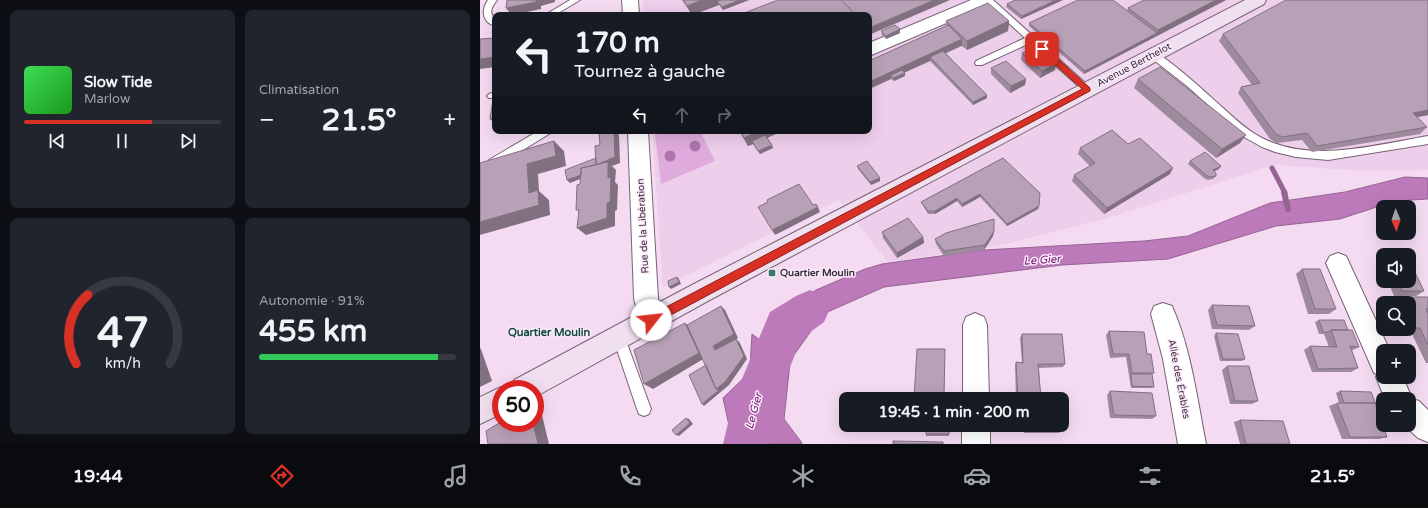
<!DOCTYPE html>
<html lang="fr">
<meta charset="utf-8">
<style>
body{margin:0;font-family:"Varela Round",sans-serif;background:#20242c;color:#f1f3f6;height:100vh;display:flex;flex-direction:column;font-size:15px;white-space:nowrap}
*{box-sizing:border-box;margin:0}
p{font-size:13px;color:#9ea1a6}
.icon{flex:none;width:22px;height:22px;fill:none;stroke:currentColor;stroke-width:2;stroke-linecap:round;stroke-linejoin:round}
.map{position:relative;flex:1;overflow:hidden}
.drawer{display:flex;flex-direction:column;gap:10px;padding:10px;background:#0d0f14;width:480px}
.drawer>*{flex:none}
.banner{position:absolute;left:12px;top:12px;width:380px;height:122px;border-radius:8px;box-shadow:0 4px 16px #0002;background:#171b24;color:#f1f3f6;overflow:hidden}
.needle{width:26px;rotate:178deg}
.controls{position:absolute;left:896px;top:200px;display:grid;gap:8px}
.controls a{display:grid;place-items:center;width:40px;height:40px;border-radius:8px;background:#171b24;box-shadow:0 4px 16px #0002;font-size:20px}
.speed{position:absolute;left:12px;top:380px;display:flex;gap:8px;font-size:20px;font-weight:700;text-align:center}
.speed>*{display:grid;place-content:center;width:52px;height:52px;border-radius:50%;background:#171b24;box-shadow:0 4px 16px #0002;line-height:1}
.speed .limit{border:6px solid #d22;background:#fff;color:#111}
.pin{position:absolute;display:grid;place-items:center;width:34px;height:34px;color:#fff;margin:-17px;border-radius:8px;box-shadow:0 2px 6px #0006}
.me{position:absolute;width:44px;margin:-22px;rotate:61deg;stroke-linejoin:round;filter:drop-shadow(0 0 3px #0008)}
.turn{display:flex;align-items:center;gap:14px;height:84px;padding:0 16px;font-size:18px}
.turn .icon{width:52px;height:52px;stroke-width:2.5}
.turn b{display:block;font-size:28px;line-height:34px}
.lanes{display:flex;align-items:center;height:38px;padding:0 16px;background:#0003;justify-content:center;gap:20px;direction:ltr}
.lanes .off{opacity:.35}
.big{font-size:30px;font-weight:800;line-height:1.1}
.drawer .widget{flex:1;display:flex;flex-direction:column;justify-content:center;gap:6px;min-width:0;padding:0 14px;border-radius:8px;background:#20242c}
.drawer .dial{align-items:center;gap:0}
.dial svg{height:104px;overflow:visible;fill:none;stroke:#363941;stroke-width:7;stroke-linecap:round;text-anchor:middle}
.dial text{fill:#f1f3f6;stroke:none}
.song{display:flex;align-items:center;gap:12px}
.cover{width:48px;height:48px;border-radius:6px;background:linear-gradient(135deg,hsl(130 70% 55%),hsl(120 70% 35%))}
.played{height:4px;border-radius:2px;background:linear-gradient(90deg,#d93025 65%,#363941 65%)}
.keys{display:flex;justify-content:space-around;direction:ltr}
.heat{display:flex;justify-content:space-between;align-items:center;font-size:22px;direction:ltr}
.charge{height:6px;border-radius:3px;background:linear-gradient(90deg,#34c759 91%,#363941 0)}
.drawer .tiles{flex:1;display:grid;gap:10px;grid-template-columns:repeat(2,1fr)}
.trip{position:absolute;left:359px;top:392px;width:230px;height:40px;border-radius:8px;background:#171b24;box-shadow:0 4px 16px #0002;font-weight:800;line-height:40px;text-align:center}
.menu{display:flex;height:64px;justify-content:space-around;align-items:center;background:#090b0e;color:#9ea1a6}
.menu .icon{width:28px;height:28px}
.menu .active{color:#d93025}
.menu b{font-size:18px;color:#f1f3f6}
main{display:flex;flex:1;min-height:0}
.map>svg:first-child{display:block}
</style>
<main>
<section class="drawer">
<div class="tiles">
<div class="widget">
<div class="song"><i class="cover"></i><div><b>Slow Tide</b><p>Marlow</p></div></div>
<div class="played"></div>
<div class="keys"><svg class="icon" aria-label="previous" viewBox="0 0 24 24"><path d="M18 5L8 12l10 7zM5 5v14"/></svg><svg class="icon" aria-label="pause" viewBox="0 0 24 24"><path d="M8 5v14M16 5v14"/></svg><svg class="icon" aria-label="next" viewBox="0 0 24 24"><path d="M6 5l10 7-10 7zM19 5v14"/></svg></div>
</div>
<div class="widget"><p>Climatisation</p>
<div class="heat"><a>−</a><b class="big">21.5°</b><a>+</a></div>
</div>
<div class="widget dial"><svg viewBox="0 0 100 80">
<path d="M14 69A42 42 0 1 1 86 69"/>
<path d="M14 69A42 42 0 0 1 23 16" stroke="#d93025"/>
<text x="50" y="56" font-size="32" font-weight="700">47</text>
<text x="50" y="72" font-size="11">km/h</text>
</svg></div>
<div class="widget"><p>Autonomie · 91%</p><b class="big">455 km</b><div class="charge"></div></div>
</div>
</section>
<div class="map">
<svg width="948" height="444" viewBox="0 0 948 444">
<rect width="100%" height="100%" fill="#f4dbf2"/>
<path fill="#edceeb" d="M163,0H948V170L887,171L794,165L624,219L517,246L408,262L359,200L183,287L172,131H389V15H164Z"/>
<path fill="#dfabdc" d="M191,131H220L235,161L181,184L175,135Z"/>
<path fill="#bc7aba" stroke="#956493" d="M925,177L948,178V199L915,201L860,219L796,226L688,259L582,265L404,287L343,314L314,355L303,349L283,331L310,307L336,290L385,269L402,264L504,250L664,241L708,236L790,203L865,192Z
M272,334L310,363L304,419L322,443L321,444H253L243,398L272,370L270,366Z"/>
<g fill="none" stroke-linecap="round" stroke-linejoin="round">
<path stroke="#956493" stroke-width="5" d="M792,168L805,193"/>
<path stroke="#956493" stroke-width="6" d="M804,192L808,209"/>
<path fill="#bc7aba" fill-rule="evenodd" d="M330,290L344,296L350,309L344,322L321,339L298,398L289,444H243L254,398L290,312L316,296Z"/>
<g stroke="#776276" stroke-width="2">
<path id="service" d="M8,0H17C12,7 8,12 15,19V26C2,22 1,10 8,0Z
M90,0H100L75,15H65Z
M504,0H513L611,88L613,90L611,92H605L550,43L502,65H496L495,63L496,61L545,38Z
M673,52C685,55 722,89 733,99C748,112 763,128 780,137C831,164 894,145 948,136V144L848,160L816,157L795,152L782,147L764,137L707,86L670,57L669,55Z
M15,92V98H9L7,96L9,94Z
M58,131H71L69,134L17,166H9L8,163L9,160Z
M139,332L143,334L145,338L171,409L169,414L164,416L159,414L157,409L133,338L135,334Z"/>
</g>
<g stroke="#776276" stroke-width="2">
<path id="minor" d="M142,0H158L159,15H143Z
M491,0H513L511,4L389,56V43Z
M148,131H168L178,298L183,320L180,328L171,332L162,328L159,320L154,298Z
M858,253L866,256L910,351H903V377H923L932,399L939,401L948,410V442L938,438L924,425H929V399H905L896,377L897,374L894,373L846,263L850,256Z
M683,303L692,306C711,349 717,398 726,444H698L683,359L671,314L674,306Z
M495,313L504,317L507,325L509,399H483V325L486,317Z
M482,425H510V444H482Z"/>
</g>
<g stroke="#776276" stroke-width="2">
<path id="secondary" d="M765,0H786L784,4L226,302L55,397V389H30L34,380L210,286Z
M21,387L27,389H21V414L0,424V397Z"/>
</g>
<use href="#service" fill="#fff" fill-rule="evenodd"/>
<use href="#minor" fill="#fff" fill-rule="evenodd"/>
<use href="#secondary" fill="#f0dfef" fill-rule="evenodd"/>
</g>
<g fill="#ac75ab">
<circle cx="215" cy="146" r="5.5"/>
<circle cx="190" cy="156" r="5.5"/>
</g>
<path fill="#9e8a9d" d="M202,0H269L243,10L239,5L212,15Z
M583,0L541,19L526,7L527,4Z
M746,0L604,74L549,26V23L647,11L648,8Z
M948,0V115L937,117L947,127L940,134L832,152L822,140L797,143L790,139L758,93L761,87L772,85L739,41L743,34Z
M466,21H529L528,31L487,50L482,46L466,53L507,98L493,105L450,61L424,72L425,76L414,81L411,79L389,89L466,26Z
M420,29V33L406,39L402,35L401,31Z
M542,53L575,70L560,78L541,60Z
M511,68L546,79L545,85L530,93L511,74Z
M658,79L760,143L736,158L654,88Z
M259,131H302L287,138L293,148L280,154L273,144L268,146Z
M648,144L690,174L624,214L592,181L594,175L610,166L598,154L600,148Z
M523,158L559,206L558,209L527,226L500,197L482,207L477,201L455,214H448L442,204L441,202Z
M710,161L739,169L734,171L736,176L733,179L728,180L724,178L708,164Z
M377,166L400,178V181L391,185L378,169Z
M514,231L513,236L504,250L464,256L456,244L455,239Z
M402,232L443,237L444,243L417,258L403,238Z
M903,261V269L900,263Z
M822,269L856,309L849,314H828L816,274Z
M908,281H929L944,291L936,296H914Z
M919,297H948V363H946L931,332H925L923,329H929V303H912L911,301Z
M732,305L775,326L769,330L732,329L728,310Z
M839,320L868,330L879,347L871,351L878,368L871,372H832L824,350L830,346L849,347L844,334H839L835,322Z
M629,331L674,373L672,374L674,387L672,388H651L646,357L630,358L626,335Z
M736,333L765,359L762,361H740L734,336Z
M542,334L585,364L583,367L559,368L561,399H536L535,366L536,362L542,363L540,338Z
M747,366L778,401L772,404H750L742,370Z
M630,391L676,416L672,419L630,418L627,395Z
M860,391L895,405L907,437L899,439H862L849,406L857,403H859L856,393Z
M760,420L810,444H756H760L754,422Z
M470,425L469,436H446V434Z
M543,425H581V431L579,433H544Z"/>
<path fill="#817180" d="M56,0H75V2L61,6V9L32,15L26,8Z
M222,0H251L237,1L239,5L212,15L207,6Z
M260,0H269L243,10L242,7Z
M454,0H470L389,35V28Z
M576,0H583L541,19L542,16Z
M736,0H746L604,74L605,71L677,33L678,30Z
M529,21L528,31L487,50V41Z
M420,29V33L406,39V36Z
M482,39V45L452,60L450,57V61L413,78L411,75V79L389,89V82Z
M15,57V67L0,69V59Z
M576,64L575,70L560,78L562,71Z
M425,73V76L414,81L413,78Z
M546,79L545,85L530,93L531,86Z
M507,95V98L493,105V102Z
M948,110V115L927,119L933,113Z
M15,118V123L10,119Z
M134,131H136L139,135L140,163L132,166L136,170L135,182L138,185L137,210L135,211V226L106,235L97,228L128,178V168L90,183L87,180L121,160Z
M279,131H302L274,144L272,141L273,144L268,146L264,138Z
M766,135L760,143L736,158L742,149Z
M74,141L84,151L86,166L58,174L59,191L69,200L70,215L0,235V222L49,193L47,164Z
M292,145L293,148L280,154L278,151Z
M741,166L739,169L731,173L733,170Z
M693,168L690,174L624,214L627,208Z
M400,178V181L391,185L390,182Z
M500,194V197L482,207V204Z
M477,198V201L455,214V211Z
M559,206L558,209L527,226V224Z
M338,207L340,212L295,235L292,230Z
M514,231L513,236L504,250L505,245Z
M443,237L444,243L417,258V253Z
M197,277L199,279L201,284L191,289L189,287Z
M241,306L245,310L258,338L237,350H235L233,346Z
M205,323L212,329L225,358L173,389L164,384Z
M256,339L260,343L267,359L249,385L224,406L222,404L236,389Z
M0,348L1,349L12,381L0,387Z
M55,409L61,411L69,444H58L53,423H55Z
M206,418L209,419L213,424L199,436L196,435Z"/>
<path fill="#b8a1b7" stroke="#817180" d="M27,0H56V2L26,8Z
M203,0H222L207,6Z
M240,0H260L242,7L237,1Z
M298,0H361L376,15H259Z
M361,0H454L389,28V15H376Z
M535,0H576L542,16L527,4Z
M598,0H633L677,33L605,71L549,23Z
M664,0H736L678,30L648,8Z
M806,0H948V110L933,113L947,127L837,146L827,133L802,137L795,133L761,87L780,83L743,34Z
M508,3L529,21L487,41L466,21Z
M415,25L420,29L406,36L401,31Z
M468,25L482,39L389,82V61Z
M15,38V57L0,59V39Z
M557,46L576,64L562,71L542,53Z
M463,51L507,95L493,102L450,57Z
M526,61L546,79L531,86L511,68Z
M680,67L766,135L742,149L658,79Z
M422,70L425,73L413,78L411,75Z
M13,100H15V118L10,119Z
M632,130L648,144L660,138L693,168L627,208L594,175L615,163L600,148Z
M125,131H134L135,157L116,165L115,146L120,145L119,133Z
M260,131H279L264,138Z
M285,135L292,145L278,151L272,141Z
M74,141L76,156L47,164L49,193L58,190L59,205L0,222V163Z
M725,152L741,166L733,170L736,173V176L730,177L726,175L710,161Z
M116,158V165L101,168V175L87,180L85,170Z
M523,158L560,193L559,206L527,224L500,194L482,204L477,198L455,211H448L441,202Z
M387,161L400,178L390,182L377,166Z
M128,162V178L131,177L130,202L127,203V218L97,228L99,210H96L97,185L100,184L101,168Z
M319,184L333,205L336,204L338,207L292,230L278,207L288,202L287,200Z
M428,218L443,237L417,253L402,232Z
M514,219V231L505,245L464,251L455,239L466,233Z
M929,260L944,291H922L918,281H929Z
M822,269H840L856,309H835Z
M197,277L199,282L189,287L188,281Z
M919,297H948V309H946L948,314V345L940,328H933L929,319V303H921Z
M732,305L769,306L775,326L737,325Z
M241,306L254,334L233,346L235,350L256,339L264,356L245,382L236,389L207,325Z
M839,320H864L868,330H851L848,332H843Z
M205,323L219,353L164,384L154,350Z
M851,330H872L879,347L870,346L878,368L838,369L830,346L857,347Z
M629,331L664,332L667,354H671L674,373H652L649,354H633Z
M736,333L758,334L765,359H743Z
M542,334H582L585,364H558L561,399H538L536,362L543,363Z
M437,349H465L464,397L470,398V399L434,398Z
M226,365L236,389L239,390L222,404L209,375Z
M747,366H769L778,401H755Z
M651,374H672L674,387L652,386Z
M630,391L672,393L676,416L634,415Z
M860,391L891,392L896,404H895V403H864Z
M857,403H895L907,437H870Z
M206,418L210,423L196,435L192,430Z
M760,420L803,421L810,444H766Z
M21,422L53,423L58,444H8L6,431Z
M446,425H469V434H446Z
M545,425H581V431L545,430Z
M413,441L463,442V444H413Z"/>
<path fill="#d93025" stroke="#8d1f18" d="M560,47H565L610,88V91L174,324L171,325L167,324L166,320L167,317L602,89L560,51Z"/>
<rect fill="#387b6d" stroke="#feeafd" stroke-width="1.5" x="288" y="269" width="8" height="8" rx="2"/>
<g text-anchor="middle" dominant-baseline="central" stroke-width="3" stroke-linejoin="round" paint-order="stroke">
<g font-size="10" fill="#393039" stroke="#feeafd">
<text transform="translate(654 65) rotate(-28)">Avenue Berthelot</text>
<text transform="translate(163 226) rotate(-93)">Rue de la Libération</text>
<text transform="translate(699 379) rotate(79)">Allée des Érables</text>
</g>
<g font-size="10" font-weight="bold" fill="#393039" stroke="#feeafd" text-anchor="start">
<text x="300" y="273">Quartier Moulin</text>
</g>
<g font-size="11" font-style="italic" fill="#641264" stroke="#feeafd">
<text transform="translate(562 260) rotate(-4)">Le Gier</text>
<text transform="translate(274 411) rotate(-75)">Le Gier</text>
</g>
<g font-size="11" font-weight="bold" fill="#124a40" stroke="#feeafd">
<text x="69" y="332">Quartier Moulin</text>
</g>
</g>
</svg>
<div class="controls">
<a><svg class="needle" viewBox="-14 -14 28 28"><path d="M0-13l5 13h-10z" fill="#e53935"/><path d="M0 13l5-13h-10z" fill="#9ea1a6"/></svg></a>
<a><svg class="icon" aria-label="sound" viewBox="0 0 24 24"><path d="M4 9h4l5-4v14l-5-4H4zM17 9q2 3 0 6"/></svg></a>
<a><svg class="icon" aria-label="search" viewBox="0 0 24 24"><circle cx="10" cy="10" r="6"/><path d="M15 15l6 6"/></svg></a>
<a>+</a>
<a>−</a>
</div>
<div class="speed"><div class="limit">50</div></div>
<div class="pin" style="left:562px;top:49px;background:#d93025"><svg class="icon" aria-label="arrive" viewBox="0 0 24 24"><path d="M6 21V4h12l-3 4 3 4H6"/></svg></div>
<svg class="me" style="left:171px;top:320px" viewBox="-20 -20 40 40"><circle r="19" fill="#fff"/><path d="M0-13L10 11 0 6-10 11z" fill="#d93025"/></svg>
<div class="trip">19:45 · 1 min · 200 m</div>
<div class="banner">
<div class="turn"><svg class="icon" aria-label="left" viewBox="0 0 24 24"><path d="M17 20v-9H6M10 6l-5 5 5 5"/></svg><div><b>170 m</b>Tournez à gauche</div></div>
<div class="lanes"><svg class="icon" aria-label="left" viewBox="0 0 24 24"><path d="M17 20v-9H6M10 6l-5 5 5 5"/></svg><svg class="icon off" aria-label="ahead" viewBox="0 0 24 24"><path d="M12 20V5M6 11l6-6 6 6"/></svg><svg class="icon off" aria-label="right" viewBox="0 0 24 24"><path d="M7 20v-9h11M14 6l5 5-5 5"/></svg></div>
</div>
</div>
</main>
<nav class="menu">
<b>19:44</b>
<svg class="icon active" aria-label="directions" viewBox="0 0 24 24"><path d="M12 3l9 9-9 9-9-9zM9 14v-3h6M13 9l2 2-2 2"/></svg>
<svg class="icon" aria-label="music" viewBox="0 0 24 24"><path d="M9 18V5l10-2v13"/><circle cx="6" cy="18" r="3"/><circle cx="16" cy="16" r="3"/></svg>
<svg class="icon" aria-label="phone" viewBox="0 0 24 24"><path d="M5 4h4l2 5-3 2q2 4 5 5l2-3 5 2v4C11 20 4 13 5 4z"/></svg>
<svg class="icon" aria-label="climate" viewBox="0 0 24 24"><path d="M12 3v18M4 7l16 10M4 17L20 7"/></svg>
<svg class="icon" aria-label="car" viewBox="0 0 24 24"><path d="M5 17H2v-5l4-1 3-4h7l3 4 3 1v5h-3M9 17h6M6 11h13"/><circle cx="7" cy="17" r="2"/><circle cx="17" cy="17" r="2"/></svg>
<svg class="icon" aria-label="filters" viewBox="0 0 24 24"><path d="M4 7h16M4 17h16"/><circle cx="9" cy="7" r="2"/><circle cx="15" cy="17" r="2"/></svg>
<b>21.5°</b>
</nav>
